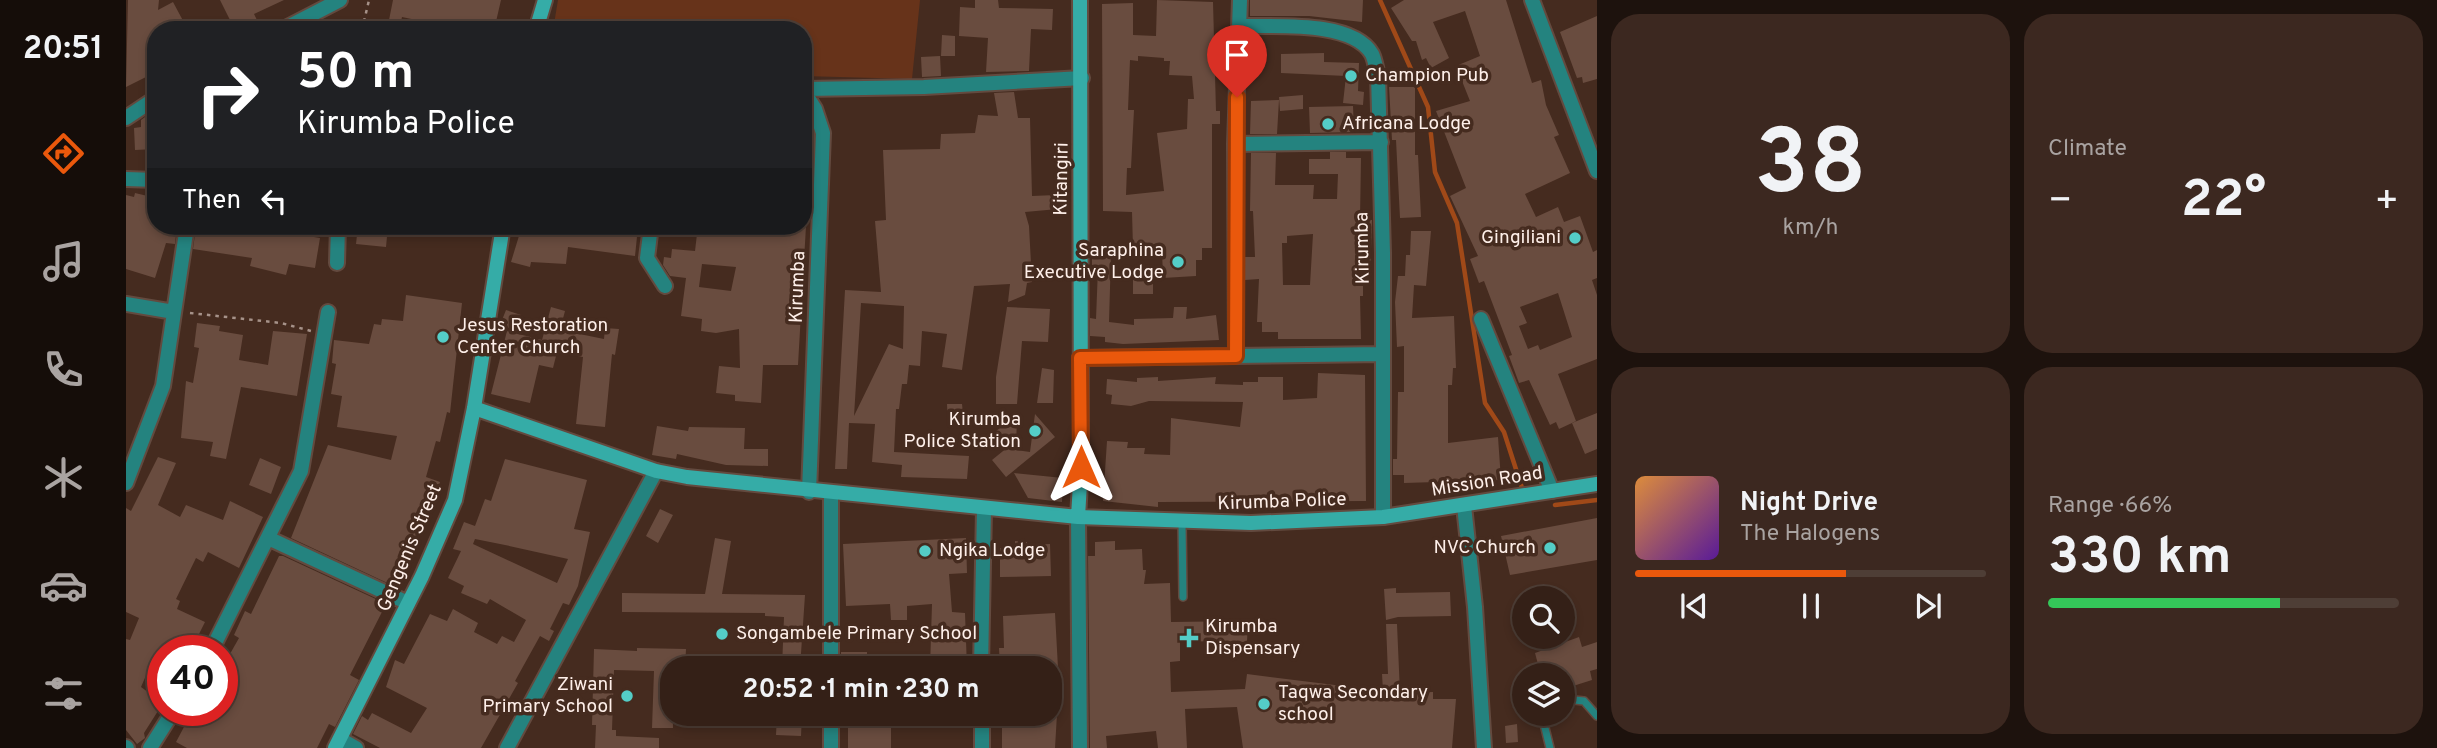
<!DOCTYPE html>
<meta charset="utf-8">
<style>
body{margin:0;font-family:Overpass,sans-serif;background:#3c2820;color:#f1f3f6;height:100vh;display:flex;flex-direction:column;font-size:26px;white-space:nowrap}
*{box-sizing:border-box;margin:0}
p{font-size:23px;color:#a9a3a1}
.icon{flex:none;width:38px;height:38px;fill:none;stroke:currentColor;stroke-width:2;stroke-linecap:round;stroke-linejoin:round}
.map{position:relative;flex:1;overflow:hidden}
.details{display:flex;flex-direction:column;gap:14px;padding:14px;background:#1d120d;width:840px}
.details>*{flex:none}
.top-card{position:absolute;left:21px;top:21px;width:665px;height:214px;border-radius:28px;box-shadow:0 4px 10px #0003,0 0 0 2px #4e3e36;background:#202124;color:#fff;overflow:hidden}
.controls{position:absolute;left:1386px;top:586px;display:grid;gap:14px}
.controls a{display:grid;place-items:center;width:63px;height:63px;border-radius:50%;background:#342017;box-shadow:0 4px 10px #0003,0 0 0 2px #4e3e36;font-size:35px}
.speed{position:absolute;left:21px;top:635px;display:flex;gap:14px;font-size:35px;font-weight:700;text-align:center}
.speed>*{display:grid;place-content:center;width:91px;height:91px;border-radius:50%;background:#342017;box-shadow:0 4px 10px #0003,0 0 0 2px #4e3e36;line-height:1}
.speed .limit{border:10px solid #d22;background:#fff;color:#111}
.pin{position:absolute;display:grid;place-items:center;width:60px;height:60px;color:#fff;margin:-72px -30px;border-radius:50% 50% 50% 0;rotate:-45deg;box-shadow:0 0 7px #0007}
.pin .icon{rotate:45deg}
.me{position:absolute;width:77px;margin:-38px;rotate:0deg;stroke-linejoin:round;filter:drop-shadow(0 0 5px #0008)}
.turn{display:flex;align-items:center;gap:24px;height:147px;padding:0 35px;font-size:32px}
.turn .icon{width:91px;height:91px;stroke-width:2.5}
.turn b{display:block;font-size:49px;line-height:60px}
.then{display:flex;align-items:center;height:66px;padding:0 35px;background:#0003;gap:14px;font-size:26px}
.big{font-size:52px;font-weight:700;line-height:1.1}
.details .widget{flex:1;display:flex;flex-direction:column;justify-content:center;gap:10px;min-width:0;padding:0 24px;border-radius:28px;background:#3c2820}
.details .dial{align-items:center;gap:0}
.dial b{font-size:91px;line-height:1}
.song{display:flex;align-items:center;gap:21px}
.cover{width:84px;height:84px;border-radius:10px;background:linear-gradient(135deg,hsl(30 70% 55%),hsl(270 70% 35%))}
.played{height:7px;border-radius:4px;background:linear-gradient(90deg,#ea580c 60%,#4e3e36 60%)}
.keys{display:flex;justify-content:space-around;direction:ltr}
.heat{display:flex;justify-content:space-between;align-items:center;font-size:38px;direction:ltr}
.charge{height:10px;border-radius:5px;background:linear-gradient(90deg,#34c759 66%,#4e3e36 0)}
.details .tiles{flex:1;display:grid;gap:14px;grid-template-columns:repeat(2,1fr)}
.trip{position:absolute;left:534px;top:656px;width:402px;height:70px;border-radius:28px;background:#342017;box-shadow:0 4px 10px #0003,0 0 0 2px #4e3e36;font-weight:700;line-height:70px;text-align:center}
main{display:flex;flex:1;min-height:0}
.tabs{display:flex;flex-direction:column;width:126px;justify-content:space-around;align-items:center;background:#150d09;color:#a9a3a1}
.tabs .icon{width:49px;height:49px}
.tabs .on{color:#ea580c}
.tabs b{font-size:32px;color:#f1f3f6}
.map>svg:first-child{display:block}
</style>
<main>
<nav class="tabs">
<b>20:51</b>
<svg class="icon on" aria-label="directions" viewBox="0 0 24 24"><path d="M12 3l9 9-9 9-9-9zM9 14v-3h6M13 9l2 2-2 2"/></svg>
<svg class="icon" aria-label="music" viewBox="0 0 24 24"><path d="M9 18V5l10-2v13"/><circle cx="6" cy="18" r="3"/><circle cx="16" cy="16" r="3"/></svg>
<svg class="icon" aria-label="phone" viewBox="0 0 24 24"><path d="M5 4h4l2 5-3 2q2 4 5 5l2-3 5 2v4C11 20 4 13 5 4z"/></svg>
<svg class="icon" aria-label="climate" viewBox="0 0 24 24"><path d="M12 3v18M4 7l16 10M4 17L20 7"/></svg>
<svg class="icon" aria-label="car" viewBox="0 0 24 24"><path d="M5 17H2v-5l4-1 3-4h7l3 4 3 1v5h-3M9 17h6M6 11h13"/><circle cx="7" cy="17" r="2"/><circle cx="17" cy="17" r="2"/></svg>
<svg class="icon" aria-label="filters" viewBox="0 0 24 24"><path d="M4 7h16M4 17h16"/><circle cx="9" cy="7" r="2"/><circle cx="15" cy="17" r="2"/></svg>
</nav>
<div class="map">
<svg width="1471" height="748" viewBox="0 0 1471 748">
<rect width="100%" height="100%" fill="#452b1f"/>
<path fill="#67331a" d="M432,0H794L786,79L677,76V30H427Z"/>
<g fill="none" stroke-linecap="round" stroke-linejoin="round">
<path stroke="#a04918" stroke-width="4.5" d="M1254,0L1302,107L1309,172L1331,223L1359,403L1378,432L1397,491
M1429,505L1471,500"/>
</g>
<path fill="#694c3f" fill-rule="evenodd" d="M2,0H33L32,10L47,2L62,30H30V72L0,87Z
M94,0H158L128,14L131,20L109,30Z
M267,0H375L369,26L365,30H337L276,17L273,30H261Z
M849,0H872L873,8L927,9L926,30L905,29L903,71L860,72L862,38L833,36L834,7L849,8Z
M1031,0L1087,2L1090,111H1094V124H1086V248H1076V260H1070V276L1037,278L1036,250L1007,248L1006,212L977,211L976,4L1007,3V35L1030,36ZM1012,56L1038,58V61H1044L1043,75L1066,76L1068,99H1062L1061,129L1031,133L1038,191L1000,195L1001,168H1005L1008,110H1002L1004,60L1012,61Z
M1124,0H1237L1236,22L1183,16H1124Z
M1278,0H1380L1406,83L1415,80L1420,105L1433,135L1428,137L1444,173L1399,194L1410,217L1432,207L1438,222L1454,216L1467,252L1471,250V278L1466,280L1471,295V359L1432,374L1450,421L1446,423L1471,413V449L1459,454L1446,423L1433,429L1430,422L1424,425L1403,380L1393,383L1383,356L1386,355L1358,281L1353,283L1344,259L1352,256L1324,196L1340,188L1310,111L1344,101L1330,66L1354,56L1339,11L1307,22L1323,58L1305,68L1300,58L1296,60L1290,41H1286L1265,8ZM1432,293L1446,337L1414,350L1412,345L1402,349L1393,326L1401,323L1394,307Z
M1471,16V79L1457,83L1456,77L1451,78L1434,32Z
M816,35L829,36V56H815Z
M1198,53V62L1233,63L1232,91L1238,92L1237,105L1217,103L1220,76L1155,73V54Z
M814,56L815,76L796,77L795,57Z
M1263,87H1289V155H1292L1295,217L1274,218L1270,140H1266Z
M888,92L892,118H904L906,196L930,195L932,209L899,212L903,226L906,282L901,283L899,295L882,302L884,284L848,286L836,370L816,367L821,334L796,331L794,366L783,365L781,384H776L773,409H770L768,452L843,456L841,479L775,477L776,465L746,462L749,424L723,423L721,469H709L719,290L755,292L749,221L760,220L757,150L814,149L815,134L849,133L852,115L872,116L868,93ZM735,303L778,306L777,349L763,344L728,416Z
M1177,95V109L1154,111L1153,97Z
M1153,100L1151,134H1124L1125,101Z
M1227,106L1228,132L1184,133L1183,107Z
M30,116V149L9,150L8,128L15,127V120L19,117Z
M1204,152H1220V158H1235L1234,219L1246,220L1244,279H1237V296H1234L1235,339H1152V332H1136V322H1131L1133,279L1119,280V257H1129L1127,211H1124L1125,153H1150L1149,185H1188L1187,199H1211L1212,174H1183V159H1204ZM1187,234L1184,285H1157L1156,243H1161V236Z
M9,193L30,198V226H51L49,244L40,243L29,278L0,269V195L8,197Z
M70,226H178L176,235L194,238L189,268L163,264L160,275L124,266L126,258L67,249Z
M232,226H262L260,247L230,244Z
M396,226L512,227L509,256L442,247L440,264L405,262L404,267L385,262Z
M589,226H680L672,365H637L635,403L609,401V395L590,393L593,366L614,368L613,329L590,333L575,331L576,319L555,316L560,278L544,276L537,265L538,257L545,258L546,249L569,251L571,234L588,236ZM576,264L610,267L605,291L573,287Z
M1285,231H1305L1300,286L1288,285L1286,318L1328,316L1330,368H1327L1326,385H1322V443L1372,437L1375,480L1278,483V475H1267V459H1271L1272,392H1278V346L1271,347L1269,302L1272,276H1279L1280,255H1284Z
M966,254H985L983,322L1008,325V319L1047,318L1048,307H1061L1060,319L1090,315L1093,340L997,344L979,342V337L964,336V318L970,319L972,268H966Z
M1007,277H1027V294H1007Z
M280,295L336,303L324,413L321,412L314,442L310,441L300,477L314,482L304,512L270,587L165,538L202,445L265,460L271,436L211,427L216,396L205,394L210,364L206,363L208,340L243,344L248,324L255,325L256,319L277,321Z
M425,307L439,311L434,330L478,339L479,328L493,329L489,355L486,354L479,427L450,424L457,357L431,352L427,368L413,365L404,403L365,394L381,331L416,340Z
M881,307L924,309L922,342L896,341L891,404H870V377Z
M380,310L395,315L389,330L374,325Z
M71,323L94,326L93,331L117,335L113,360L142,365L147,331L181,334L171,396L115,387L100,459L84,456L87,442L55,438L60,381L67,383L73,348L68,347Z
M916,368L928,370L927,403H911Z
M1192,373L1239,375L1240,501L1032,502V507L977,501L981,441L1002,442L1001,448H1019L1018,454L1044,455L1045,418L1114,427L1117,402L1023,401L1005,406L985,404L986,395L980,394L981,379L1011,382V378L1032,377V381L1090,377L1089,384L1117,385V382H1132V377H1157V400L1191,398Z
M821,404H836L838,423L822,425Z
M891,414L890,450L904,452L909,414L929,437L880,477L866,460L882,447L869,432Z
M531,426L562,431L563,427L619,428L618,449H642V466L600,465L551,454L550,459L526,455Z
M32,457L50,463L32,505L54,517L60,505L97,520L104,501L137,517L113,568L82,552L77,562L70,558L50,599L54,601L51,609L79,622L68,644L62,641L59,651L31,650L15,687L37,703L18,733L19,738L11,744L0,730V639L4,640L13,618L0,612V508L5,511Z
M134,458L155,467L145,494L123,485Z
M379,459L461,480L448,529L464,532L452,586L443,605L437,603L424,629L428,631L423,641L414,636L389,681L392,683L355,748H254L227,734L236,716L242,720L246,713L285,733L301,708L260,687L269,660L278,664L304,614L321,621L327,609L352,623L348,632L371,644L376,636L388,642L400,620L364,599L361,604L335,593L338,586L322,578L335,551L327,549L338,522L349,526L359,499L365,501ZM349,539L379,545L442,559L431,583L347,544Z
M888,473L937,478L936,502L902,498Z
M534,509L547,515L532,543L520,536Z
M1471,518V560L1384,575L1375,536Z
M589,538L605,541L596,594L679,595L674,668H656L658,617L639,616V613L496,612V593L579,594Z
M840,538L841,573L823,574L826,612L839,613L841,668H804L806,604L781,606V620H765L764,604L720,606L717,544Z
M889,541L901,542V545L924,544L925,576L874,577V548L889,549Z
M989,541V550L1016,549L1017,570H1020L1018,584L1044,583L1045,622L1122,621L1121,642L1054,641V661L1044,662L1045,692L1119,689L1121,674L1257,691L1256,674H1262L1260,624H1271L1274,693L1307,692V699H1330L1326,748H1117L1111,707L1059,709L1061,748H1032L1030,731L980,736L981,748H964L962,556H969V542Z
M153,556H157L267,607L265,611L258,608L224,675L233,680L209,727L203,724L191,748H61L50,742L67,710H96V668L113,638L108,635L119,611L125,614Z
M1270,588V593L1324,592L1325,616L1272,617L1260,620L1258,589Z
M929,613L932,668H874L873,648H878L877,616Z
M1453,637L1456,647L1471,642V669L1464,671L1466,680L1447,686L1444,676H1420L1417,666L1413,668L1409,653Z
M511,648L560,649L559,668H546L547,728H526L528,671L488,670L486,730H490V736L533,738V748H469L470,725H466L468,649L511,651Z
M715,652H741V668H715Z
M651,714H676L675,736L650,735Z
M722,714H765V748H722Z
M903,714H931L929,748H876V726H903Z
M1391,724L1392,742L1380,743L1379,726Z"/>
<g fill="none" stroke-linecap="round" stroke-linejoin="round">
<g stroke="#634a3f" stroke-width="10">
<path id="lane" d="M1056,523L1057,597
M1437,705L1448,700L1458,701L1471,716
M1422,714L1418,724L1424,748"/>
</g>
<g stroke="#634a3f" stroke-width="18">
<path id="street" d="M1406,0L1471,171
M1115,26C1149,27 1226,20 1246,54C1249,60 1250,69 1252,75L1257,253V517
M156,30L214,0
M679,89L798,87L956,78
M677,90L689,109L697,133L683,492
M0,118L30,98
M1109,144L1255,142
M0,179L30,180
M525,226L521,258L539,286
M211,263L212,226
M0,304L48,312
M1355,319L1426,491
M1110,356L1109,144L1114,0
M954,358L1257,354
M0,483L37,386L61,226
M1338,506L1349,607L1358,748
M952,517L954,748
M142,538L282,603
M85,651L175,471L202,312
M705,668V493
M855,668L858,509
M856,714V748
M214,739L230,748
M0,747L1,748
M24,748L48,710
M381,748L530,471
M705,748V714"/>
</g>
<g stroke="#634a3f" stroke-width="18">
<path id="secondary" d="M410,30L419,0
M348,408L530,471L561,477L952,517L1125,523L1257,517L1471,484
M952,517L955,467L954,0
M209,748L296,576L329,500L348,408L377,226"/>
</g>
<path stroke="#a69289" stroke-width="2.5" stroke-dasharray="3.5 5" stroke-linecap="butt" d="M236,30L243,0
M64,313L155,323L185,331"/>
<use href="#lane" stroke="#24837f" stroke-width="7"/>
<use href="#street" stroke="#24837f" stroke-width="14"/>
<use href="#secondary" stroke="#35aca7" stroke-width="14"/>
</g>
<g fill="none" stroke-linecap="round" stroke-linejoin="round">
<g stroke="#983908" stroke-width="18">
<path id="route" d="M955,467L954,358L1110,356L1111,97"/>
</g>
<use href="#route" stroke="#ea580c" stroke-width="12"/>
</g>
<g fill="#54cdc7" stroke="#452b1f" stroke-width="2.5">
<circle cx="1225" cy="76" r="7"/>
<circle cx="1202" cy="124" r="7"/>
<circle cx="1449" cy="238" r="7"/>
<circle cx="1052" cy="262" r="7"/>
<circle cx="317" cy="337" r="7"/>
<circle cx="909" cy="431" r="7"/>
<circle cx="1424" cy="548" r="7"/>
<circle cx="799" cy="551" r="7"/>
<circle cx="596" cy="634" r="7"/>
<path d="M1059.5 627.5h7v7h7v7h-7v7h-7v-7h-7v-7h7z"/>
<circle cx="501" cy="696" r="7"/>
<circle cx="1138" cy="704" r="7"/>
</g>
<g text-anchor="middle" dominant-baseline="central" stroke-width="7" stroke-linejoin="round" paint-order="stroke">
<g font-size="19" fill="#feefe9" stroke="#452b1f" text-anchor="start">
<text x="1239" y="76">Champion Pub</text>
<text x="1216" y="124">Africana Lodge</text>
<text x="1435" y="238" text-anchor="end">Gingiliani</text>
<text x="1038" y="251" text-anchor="end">Saraphina<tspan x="1038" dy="22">Executive Lodge</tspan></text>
<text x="331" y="326">Jesus Restoration<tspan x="331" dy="22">Center Church</tspan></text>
<text x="895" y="420" text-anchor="end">Kirumba<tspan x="895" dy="22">Police Station</tspan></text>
<text x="1410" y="548" text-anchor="end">NVC Church</text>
<text x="813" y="551">Ngika Lodge</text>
<text x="1079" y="627">Kirumba<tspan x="1079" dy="22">Dispensary</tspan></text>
<text x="610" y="634">Songambele Primary School</text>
<text x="487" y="685" text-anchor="end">Ziwani<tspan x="487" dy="22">Primary School</tspan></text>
<text x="1152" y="693">Taqwa Secondary<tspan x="1152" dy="22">school</tspan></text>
</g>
<g font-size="19" fill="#feefe9" stroke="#452b1f">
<text transform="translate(936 179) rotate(-89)">Kitangiri</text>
<text transform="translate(1237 248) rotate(-91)">Kirumba</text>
<text transform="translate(672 287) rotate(-88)">Kirumba</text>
<text transform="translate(1361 482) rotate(-9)">Mission Road</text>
<text transform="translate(1156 502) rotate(-2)">Kirumba Police</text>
<text transform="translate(284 548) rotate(-67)">Gengenis Street</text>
</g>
</g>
</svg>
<div class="controls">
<a><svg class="icon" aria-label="search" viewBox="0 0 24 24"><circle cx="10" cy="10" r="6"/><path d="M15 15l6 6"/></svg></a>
<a><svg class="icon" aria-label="layers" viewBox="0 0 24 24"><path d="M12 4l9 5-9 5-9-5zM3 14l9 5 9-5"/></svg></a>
</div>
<div class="speed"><div class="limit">40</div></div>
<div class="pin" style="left:1111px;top:97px;background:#d93025"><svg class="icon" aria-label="arrive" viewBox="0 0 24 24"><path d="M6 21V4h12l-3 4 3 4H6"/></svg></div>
<svg class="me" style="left:955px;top:467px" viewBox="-20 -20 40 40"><path d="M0-17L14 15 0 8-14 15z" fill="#ea580c" stroke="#fff" stroke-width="4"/></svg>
<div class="trip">20:52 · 1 min · 230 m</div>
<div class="top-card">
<div class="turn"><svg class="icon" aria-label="right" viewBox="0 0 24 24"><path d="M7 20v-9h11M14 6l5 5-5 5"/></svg><div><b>50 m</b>Kirumba Police</div></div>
<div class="then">Then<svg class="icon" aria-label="left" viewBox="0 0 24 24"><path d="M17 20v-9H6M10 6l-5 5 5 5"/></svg></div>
</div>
</div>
<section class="details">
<div class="tiles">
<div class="widget dial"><b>38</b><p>km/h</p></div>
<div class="widget"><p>Climate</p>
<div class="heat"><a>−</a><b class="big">22°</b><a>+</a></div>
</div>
<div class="widget">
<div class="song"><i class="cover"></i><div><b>Night Drive</b><p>The Halogens</p></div></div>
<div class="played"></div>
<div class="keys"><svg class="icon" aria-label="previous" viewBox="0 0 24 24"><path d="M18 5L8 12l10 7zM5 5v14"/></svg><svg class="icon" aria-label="pause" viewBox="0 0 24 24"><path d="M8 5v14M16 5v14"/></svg><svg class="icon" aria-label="next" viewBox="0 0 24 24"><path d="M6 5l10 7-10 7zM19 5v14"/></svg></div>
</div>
<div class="widget"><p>Range · 66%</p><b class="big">330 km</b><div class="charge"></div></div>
</div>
</section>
</main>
